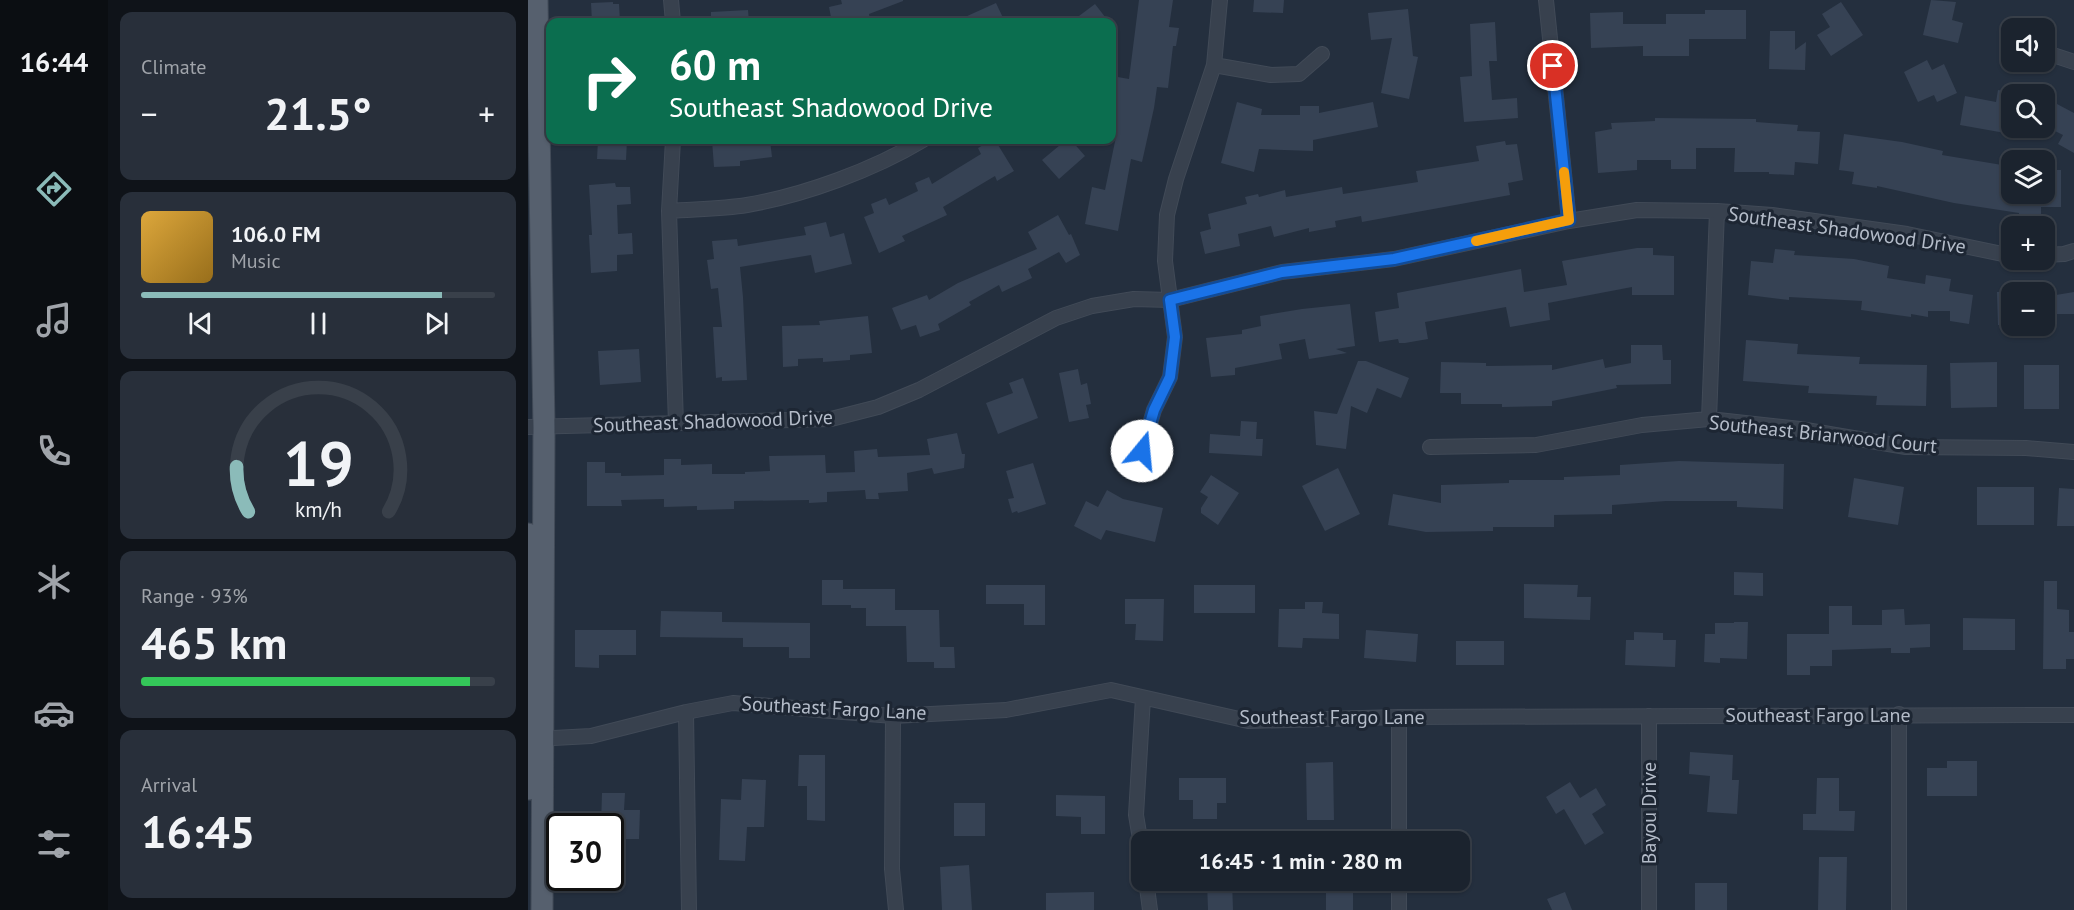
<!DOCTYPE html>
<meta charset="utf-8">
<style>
body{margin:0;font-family:"PT Sans",sans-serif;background:#282f3a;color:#f1f3f6;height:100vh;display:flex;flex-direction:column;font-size:22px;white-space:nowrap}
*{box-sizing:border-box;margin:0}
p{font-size:20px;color:#a0a4aa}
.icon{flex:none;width:33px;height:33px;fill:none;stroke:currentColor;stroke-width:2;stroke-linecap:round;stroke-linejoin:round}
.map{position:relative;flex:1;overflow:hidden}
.drawer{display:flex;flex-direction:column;gap:12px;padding:12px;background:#0f1319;width:420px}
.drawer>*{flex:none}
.hud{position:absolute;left:18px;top:18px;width:570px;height:126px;border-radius:12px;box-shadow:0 2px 4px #0004,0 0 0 2px #39404a;background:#0b6e4f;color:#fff;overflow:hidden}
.controls{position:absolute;left:1473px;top:18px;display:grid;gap:12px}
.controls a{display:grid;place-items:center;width:54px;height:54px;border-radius:12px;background:#1b232e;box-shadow:0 2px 4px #0004,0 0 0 2px #39404a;font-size:30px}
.speed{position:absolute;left:18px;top:813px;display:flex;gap:12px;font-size:30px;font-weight:700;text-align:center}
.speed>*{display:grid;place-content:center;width:78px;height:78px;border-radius:50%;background:#1b232e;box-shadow:0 2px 4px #0004,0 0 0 2px #39404a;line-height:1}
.speed .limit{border:3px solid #111;border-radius:9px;background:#fff;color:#111}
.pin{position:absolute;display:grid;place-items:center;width:51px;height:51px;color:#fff;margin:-26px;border:3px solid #fff;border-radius:50%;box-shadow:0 2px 6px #0007}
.me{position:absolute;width:66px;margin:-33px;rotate:17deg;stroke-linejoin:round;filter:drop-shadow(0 0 4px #0008)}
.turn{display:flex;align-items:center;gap:21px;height:126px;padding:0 24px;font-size:27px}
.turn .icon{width:78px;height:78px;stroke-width:2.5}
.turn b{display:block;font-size:42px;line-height:51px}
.big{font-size:45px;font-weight:700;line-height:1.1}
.drawer .card{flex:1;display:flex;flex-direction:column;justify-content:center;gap:9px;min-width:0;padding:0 21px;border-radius:12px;background:#282f3a}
.drawer .dial{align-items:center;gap:0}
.dial svg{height:156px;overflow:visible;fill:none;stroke:#39404a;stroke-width:7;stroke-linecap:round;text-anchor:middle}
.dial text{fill:#f1f3f6;stroke:none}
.song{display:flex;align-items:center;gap:18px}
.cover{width:72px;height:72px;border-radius:9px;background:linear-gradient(135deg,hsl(40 70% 55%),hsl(40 70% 35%))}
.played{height:6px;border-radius:3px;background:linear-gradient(90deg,#8bbbb9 85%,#39404a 85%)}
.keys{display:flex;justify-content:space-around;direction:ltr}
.heat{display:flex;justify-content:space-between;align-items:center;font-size:33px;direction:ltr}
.charge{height:9px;border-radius:4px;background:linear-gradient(90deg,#34c759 93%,#39404a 0)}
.trip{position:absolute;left:603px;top:831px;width:339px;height:60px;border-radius:12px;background:#1b232e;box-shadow:0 2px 4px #0004,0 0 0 2px #39404a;font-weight:700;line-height:60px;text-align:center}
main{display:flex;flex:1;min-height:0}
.dock{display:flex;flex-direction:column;width:108px;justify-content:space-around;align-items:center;background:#0b0e12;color:#a0a4aa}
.dock .icon{width:42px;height:42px}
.dock .selected{color:#8bbbb9}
.dock b{font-size:27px;color:#f1f3f6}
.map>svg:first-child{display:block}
</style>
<main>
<nav class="dock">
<b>16:44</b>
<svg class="icon selected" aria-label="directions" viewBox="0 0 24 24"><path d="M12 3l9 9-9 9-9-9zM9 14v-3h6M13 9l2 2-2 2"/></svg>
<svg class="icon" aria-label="music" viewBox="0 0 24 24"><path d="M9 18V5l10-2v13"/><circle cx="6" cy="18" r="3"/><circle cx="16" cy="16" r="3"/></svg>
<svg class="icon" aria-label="phone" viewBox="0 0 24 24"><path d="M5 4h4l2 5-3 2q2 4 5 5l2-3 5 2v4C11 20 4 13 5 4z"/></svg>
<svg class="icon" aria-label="climate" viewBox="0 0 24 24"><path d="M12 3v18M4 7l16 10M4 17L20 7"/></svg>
<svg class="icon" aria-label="car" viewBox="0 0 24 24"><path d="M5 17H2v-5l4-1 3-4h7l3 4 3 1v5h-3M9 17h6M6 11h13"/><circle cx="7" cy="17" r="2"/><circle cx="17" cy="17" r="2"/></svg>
<svg class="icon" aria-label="filters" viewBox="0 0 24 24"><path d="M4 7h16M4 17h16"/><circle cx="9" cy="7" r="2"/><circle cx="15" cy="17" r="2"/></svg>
</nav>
<section class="drawer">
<div class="card"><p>Climate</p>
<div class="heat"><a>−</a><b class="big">21.5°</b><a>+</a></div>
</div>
<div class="card">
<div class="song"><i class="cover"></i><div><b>106.0 FM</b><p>Music</p></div></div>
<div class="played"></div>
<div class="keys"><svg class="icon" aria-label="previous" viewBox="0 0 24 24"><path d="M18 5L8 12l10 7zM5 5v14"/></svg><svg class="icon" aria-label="pause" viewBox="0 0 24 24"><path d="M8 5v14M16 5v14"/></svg><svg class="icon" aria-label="next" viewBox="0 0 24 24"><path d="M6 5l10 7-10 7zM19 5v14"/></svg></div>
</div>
<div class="card dial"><svg viewBox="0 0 100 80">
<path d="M14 69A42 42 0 1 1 86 69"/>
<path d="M14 69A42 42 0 0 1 8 46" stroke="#8bbbb9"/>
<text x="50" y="56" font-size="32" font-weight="700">19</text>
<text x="50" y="72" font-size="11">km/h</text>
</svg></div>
<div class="card"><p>Range · 93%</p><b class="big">465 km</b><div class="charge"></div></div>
<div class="card"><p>Arrival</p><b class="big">16:45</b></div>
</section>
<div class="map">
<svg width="1546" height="910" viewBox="0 0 1546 910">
<rect width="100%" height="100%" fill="#242f3e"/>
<path fill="#364254" d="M313,0H375V1L341,14L342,20L329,22H304L301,7L314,4Z
M611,0H645L641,27L651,28L648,46H645L640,88L629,87L626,108L614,162L603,159L590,231L557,224L564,187L577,190L590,127L584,133V76L601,79Z
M726,0H756L755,13L725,12Z
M1403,0L1428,2L1424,20L1435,23L1430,43L1395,35Z
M85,2V4H91L92,22H64L63,3Z
M1313,2L1335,35L1303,56L1289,35L1302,27L1294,14Z
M468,3L477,22H426Z
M567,4L581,22H543Z
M880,9L885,56L890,57L881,99L853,93L864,38L843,40L840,13Z
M220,10L221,22H183V12Z
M1177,10H1218V39H1161V56H1115V46L1063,48L1062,13L1095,12V24H1138V14H1177Z
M967,22L969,61H961L964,100L989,98L990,118L936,122L932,77L944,76L942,24Z
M1242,31H1267V50L1278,42L1277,70L1241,69Z
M1399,60L1404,70L1416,64L1429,93L1409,102L1406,95L1390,102L1376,72Z
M1470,90L1484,93V115L1480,114L1477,133L1432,125L1437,96L1468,102Z
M709,102L734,109L733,115H772V106H791V113L845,102L850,127L785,140V151L731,149L726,172L693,163Z
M1529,104L1546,113V153L1530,144L1535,135L1517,126Z
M1127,118L1228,119V122L1270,125L1269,131L1292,132L1290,164L1267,162L1266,175L1241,174V172H1206L1207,148H1168V169H1143V160H1109V170L1070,173L1067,132L1084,129L1083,123L1127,121Z
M1316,134L1374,142L1415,151L1414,155L1480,166L1476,194H1516V170H1533V207H1513V215H1491V213L1426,203L1349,186V188L1324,184L1326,172L1311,170Z
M70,140H99L98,160L69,159Z
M184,140H242L244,157L212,161V166L186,167Z
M464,140H467L486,171L469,181L467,176L415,207L419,215L374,236L377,241L351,253L336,217L346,213L343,204L358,198L361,205L390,191L387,183L401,177L404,184L453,154L450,148Z
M538,140H543L557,156L531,179L514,160Z
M977,141L978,145L989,144L995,180L980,183L982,195L834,222L833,216L807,221L808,227L781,232V228L746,237L743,226L710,234L712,246L677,254L672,232L683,229L680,214L719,204L717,197L730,194L731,197L757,190L758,197L814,187L815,194L890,182L888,171L951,161L948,146Z
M87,183L88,187H102L103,204L89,205L90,234L104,233L105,254L89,255V271L63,273L61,235H64L61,185Z
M530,215L541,235L543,234L552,255L538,263L531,252L500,269L504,278L474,292L471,285L441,302L443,305L410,324L412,330L392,337L388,325L373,330L364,308L399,295L401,300L430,283L509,249L500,232Z
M298,222L302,237L316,233L324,264L287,273L283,255L212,267L215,297L219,380L194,381V377L188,378L185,327H194L190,288L183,289L179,260L186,259L184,241L209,239L210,246L278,235L276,227Z
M1109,248H1125V255L1146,256V295H1104V287L1020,303L1022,320L982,327L978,307L897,322L900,339L877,343H871L870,339L851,342L847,312L871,308L869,293L993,269L996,292L1039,285L1034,261Z
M1247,249L1267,251L1266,255L1326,259L1361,266L1359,278L1397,284L1398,275L1423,279L1421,291L1445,295L1441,324L1422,321V311H1400V317L1383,314V317L1333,310L1334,301L1261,297V300L1220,295L1223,261L1245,263Z
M1484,291V325H1470L1469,292Z
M1546,292V314H1516V297Z
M822,304L827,346L808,349L819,353L781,359L777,339L751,344L754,359L707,368V375L683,377L678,338L714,334V330L733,326L732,316L774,309Z
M340,316L344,353L322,355V360L295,362V358L270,359V366L255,367L254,326L292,325L291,321Z
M1218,340L1270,344L1269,354L1332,357L1331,364L1399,365L1398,406L1348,405L1349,396L1280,393L1281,386L1215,381Z
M1103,345H1134L1135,360H1143V384L1088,385L1089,388L1024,401V406L974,407V404H933V393H912L913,362L958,363V366L1024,365V370L1075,359L1077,368L1103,363Z
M111,349L113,382L72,385L70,351Z
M830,361H838L881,378L873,398L849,388L839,413L823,406L818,449L788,445L786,411L809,414Z
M1469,362V407L1423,408L1422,363Z
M1496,365H1531V409H1496Z
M550,369L553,385L559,383L563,404L558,405L561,418L541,422L531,373Z
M495,378L510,418L470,434L458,403L485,393L481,383Z
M713,421L729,422L728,439H735L734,456L681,453L682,434L712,436Z
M429,433L434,454H437L436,468L406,474L404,468L379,473L380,491L350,493L351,499H338L337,490L299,492V502L281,503V500L206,501V509L169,510V506L136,507V499L93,500L94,506H59V462H77V473H93V476L136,475V459H153V465L184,464V474H217V472L242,471L241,456L297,455L298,473L327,472L326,451L349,449L350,457L402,455L399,439Z
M1151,461L1256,464L1255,509L1209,507V501H1138L1084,505V514L1026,515V527H965V531L898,532L860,525L865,494L913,503V485L981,483V480H1036V477L1092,475V465Z
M505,463L518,504L490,513L489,511L484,513L480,499L486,498L478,471Z
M810,468L832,514L797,531L774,486Z
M683,475L711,493L690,525L673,513V508L680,497L672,492Z
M1326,478L1376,487L1370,525L1320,517Z
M1449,487H1506V525H1449Z
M1531,488L1546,489V526H1529Z
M579,490L595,499L635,508L627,542L578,530L573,540L546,526L558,501L570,507Z
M1206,572L1235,573V596L1206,595Z
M294,580H315V589H367V610H411L412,647H426L427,668H406V662H379L378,626H338V608H323V605H294Z
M1516,581H1529V609L1541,610V632H1546V659H1538V669H1515Z
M996,584L1050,585L1049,597H1063L1062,620L996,618Z
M458,585H517V625H496V604H458Z
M666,585H727V613H666Z
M597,599H636L635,641L607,640L608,624H597Z
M777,602H795L794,613L811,614V639L775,638L774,648L750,647L751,609H777Z
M1301,606H1324V625H1354V610L1376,609L1377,625L1402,624V647L1382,648V653H1363V648L1304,650V666H1282V675H1259V634H1301Z
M133,611L194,612V622L282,623V658H261V647H215V638L132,637Z
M1435,618L1487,619V650H1435Z
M1206,622H1220L1219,659L1192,658V663L1176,662L1177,634H1187V623H1206Z
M47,630H108V655H71V668L47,667Z
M838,630L890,634L888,662L836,658Z
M1106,632L1135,633V640H1148L1147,667L1097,665L1098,640H1106Z
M928,641H976V665H928Z
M1162,752L1205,755L1204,780H1211L1209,814L1179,812L1182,776L1161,774Z
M271,755H297V821L279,820V786H270Z
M1419,761H1449V796H1399V768H1419Z
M805,762L806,820H779L778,763Z
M651,778H698V803H689V819H665V800H651Z
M1289,778H1311V811H1327L1326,831L1275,830V814H1288Z
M214,779L238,780L236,827H219L217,861L191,860L193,799L213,800Z
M1042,782L1052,798L1068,788L1078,805L1064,814L1076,833L1057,845L1036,809L1028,814L1018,797Z
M74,793H97L96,810H112L111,839H82V826H73Z
M528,795L577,796V834H553V817L528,816Z
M426,803H457V836H426Z
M1291,857H1319L1318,910H1290Z
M441,865L444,910H414L412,867Z
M798,880H825V910H798Z
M679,881H704L705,910H680Z
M1167,883H1199V910H1167Z
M566,892V910H518V893Z
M1037,892L1044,910H1024L1019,899Z"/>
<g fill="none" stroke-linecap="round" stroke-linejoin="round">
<g stroke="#414a57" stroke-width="16">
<path id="street" d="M143,0L145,22
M1018,0L1041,221
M1516,52L1546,62
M686,65L743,75L771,74L794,54
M145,140L141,211L148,424
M141,211C167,209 194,209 219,205C277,195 345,170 395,140
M1516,255L1536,254L1546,251
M1181,419L1189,211
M0,427L303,419L350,407L391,390L528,318L564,306L606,299L642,300L754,272L866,259L1041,221L1109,210L1189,211L1244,215L1379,234L1484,256
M902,447L1008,445L1114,425L1181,419L1272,429L1378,447L1498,448L1546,452
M614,451L626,410L642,377L647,337L637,261L639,215L648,179L686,65L692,0
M158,712L161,910
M1371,714V910
M365,716L364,869L368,910
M1121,716V910
M871,717V842
M7,739L63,736L158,712L205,703L365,716L478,710L583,690L720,721L871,717L1546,715
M614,851L608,815L615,698
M618,880L622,910
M871,880V910"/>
</g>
<g stroke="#414a57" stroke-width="23">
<path id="primary" d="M9,0L16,427L14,910
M0,534V789"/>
</g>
<use href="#street" stroke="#38414e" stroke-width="14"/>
<use href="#primary" stroke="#56606e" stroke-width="21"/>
</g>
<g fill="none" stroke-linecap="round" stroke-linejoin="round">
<g stroke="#114b97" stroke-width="15">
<path id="route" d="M614,451L626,410L642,377L647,337L642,300L754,272L866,259L1041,220L1025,66"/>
</g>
<use href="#route" stroke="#1a73e8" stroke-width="10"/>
<path stroke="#f59e0b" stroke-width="10" d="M948,241L1041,220L1036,172"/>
</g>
<g text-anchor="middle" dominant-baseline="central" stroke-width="6" stroke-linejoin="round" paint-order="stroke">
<g font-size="20" fill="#b4bcc9" stroke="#1d2633">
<text transform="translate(1319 230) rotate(8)">Southeast Shadowood Drive</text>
<text transform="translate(185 421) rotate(-2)">Southeast Shadowood Drive</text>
<text transform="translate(1295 434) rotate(6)">Southeast Briarwood Court</text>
<text transform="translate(306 708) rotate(3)">Southeast Fargo Lane</text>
<text x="1290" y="715">Southeast Fargo Lane</text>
<text x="804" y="717">Southeast Fargo Lane</text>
<text transform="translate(1121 813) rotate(-90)">Bayou Drive</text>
</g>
</g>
</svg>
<div class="controls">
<a><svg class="icon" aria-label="sound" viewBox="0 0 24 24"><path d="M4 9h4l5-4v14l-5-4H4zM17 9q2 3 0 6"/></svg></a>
<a><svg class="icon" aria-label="search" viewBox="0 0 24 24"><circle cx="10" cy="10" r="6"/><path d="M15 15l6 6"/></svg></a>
<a><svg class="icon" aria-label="layers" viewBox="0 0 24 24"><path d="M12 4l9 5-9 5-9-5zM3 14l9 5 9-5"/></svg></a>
<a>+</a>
<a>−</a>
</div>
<div class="speed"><div class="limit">30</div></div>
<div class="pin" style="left:1025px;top:66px;background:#d93025"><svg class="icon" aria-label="arrive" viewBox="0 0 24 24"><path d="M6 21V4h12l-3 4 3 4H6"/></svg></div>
<svg class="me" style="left:614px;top:451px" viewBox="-20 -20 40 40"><circle r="19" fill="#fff"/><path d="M0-13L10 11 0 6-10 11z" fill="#1a73e8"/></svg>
<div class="trip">16:45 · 1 min · 280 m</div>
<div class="hud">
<div class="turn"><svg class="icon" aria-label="right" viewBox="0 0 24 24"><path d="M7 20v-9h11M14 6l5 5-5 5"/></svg><div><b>60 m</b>Southeast Shadowood Drive</div></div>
</div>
</div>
</main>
